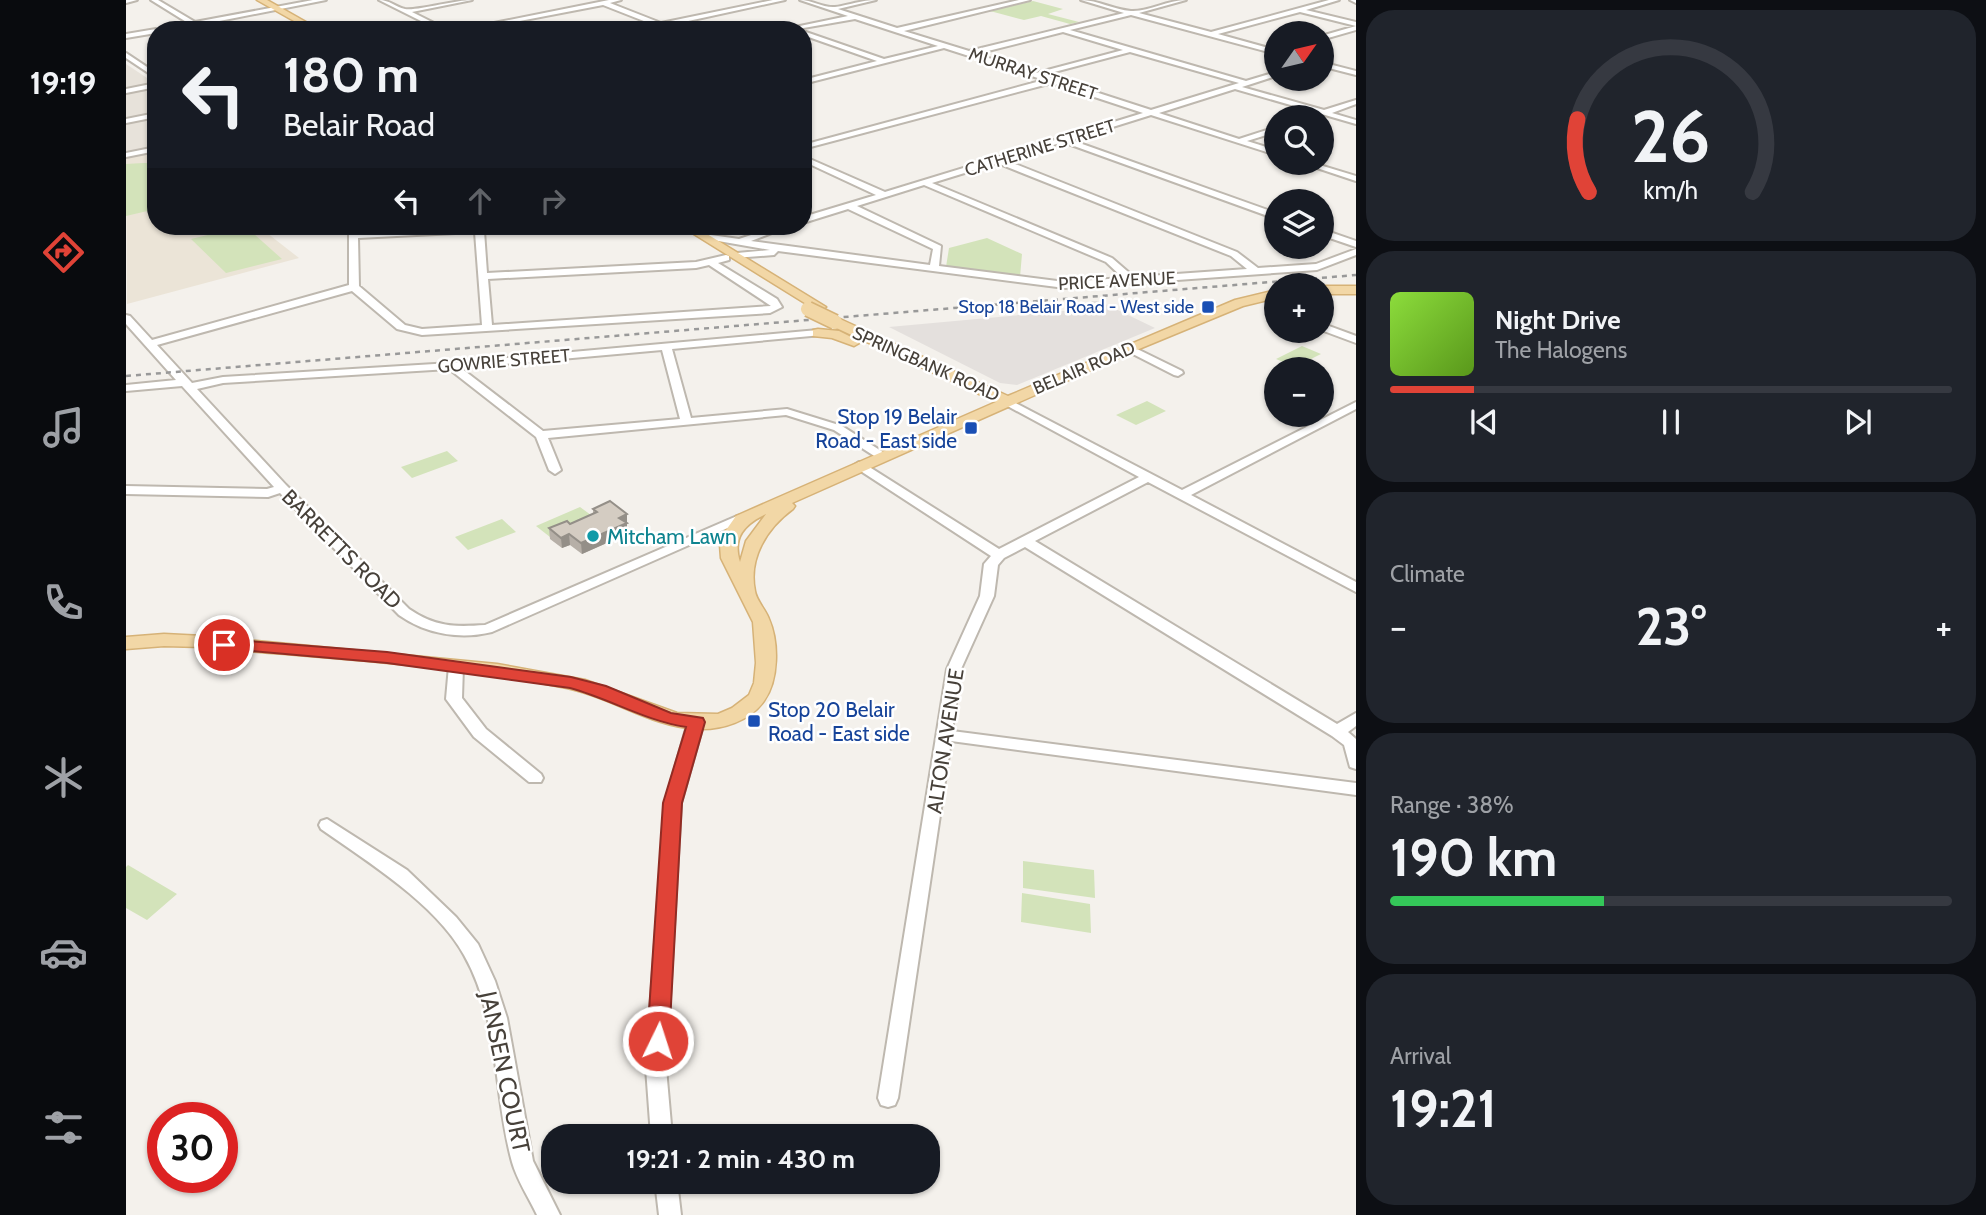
<!DOCTYPE html>
<meta charset="utf-8">
<style>
body{margin:0;font-family:Cabin,sans-serif;background:#20242c;color:#f1f3f6;height:100vh;display:flex;flex-direction:column;font-size:26px;white-space:nowrap}
*{box-sizing:border-box;margin:0}
p{font-size:23px;color:#9ea1a6}
.icon{flex:none;width:38px;height:38px;fill:none;stroke:currentColor;stroke-width:2;stroke-linecap:round;stroke-linejoin:round}
.map{position:relative;flex:1;overflow:hidden}
.sheet{display:flex;flex-direction:column;gap:10px;padding:10px;background:#0d0f14;width:630px}
.sheet>*{flex:none}
.guide{position:absolute;left:21px;top:21px;width:665px;height:214px;border-radius:28px;box-shadow:0 2px 5px #0004;background:#171b24;color:#f1f3f6;overflow:hidden}
.needle{width:46px;rotate:56deg}
.controls{position:absolute;left:1138px;top:21px;display:grid;gap:14px}
.controls a{display:grid;place-items:center;width:70px;height:70px;border-radius:50%;background:#171b24;box-shadow:0 2px 5px #0004;font-size:35px}
.speed{position:absolute;left:21px;top:1102px;display:flex;gap:14px;font-size:35px;font-weight:700;text-align:center}
.speed>*{display:grid;place-content:center;width:91px;height:91px;border-radius:50%;background:#171b24;box-shadow:0 2px 5px #0004;line-height:1}
.speed .limit{border:10px solid #d22;background:#fff;color:#111}
.pin{position:absolute;display:grid;place-items:center;width:60px;height:60px;color:#fff;margin:-30px;border:4px solid #fff;border-radius:50%;box-shadow:0 2px 7px #0007}
.me{position:absolute;width:77px;margin:-38px;rotate:4deg;stroke-linejoin:round;filter:drop-shadow(0 0 5px #0008)}
.turn{display:flex;align-items:center;gap:24px;height:147px;padding:0 21px;font-size:32px}
.turn .icon{width:91px;height:91px;stroke-width:2.5}
.turn b{display:block;font-size:49px;line-height:60px}
.lanes{display:flex;align-items:center;height:66px;padding:0 21px;background:#0003;justify-content:center;gap:35px;direction:ltr}
.lanes .off{opacity:.35}
.big{font-size:52px;font-weight:700;line-height:1.1}
.sheet .card{flex:1;display:flex;flex-direction:column;justify-content:center;gap:10px;min-width:0;padding:0 24px;border-radius:28px;background:#20242c}
.sheet .dial{align-items:center;gap:0}
.dial svg{height:182px;overflow:visible;fill:none;stroke:#363941;stroke-width:7;stroke-linecap:round;text-anchor:middle}
.dial text{fill:#f1f3f6;stroke:none}
.song{display:flex;align-items:center;gap:21px}
.cover{width:84px;height:84px;border-radius:10px;background:linear-gradient(135deg,hsl(90 70% 55%),hsl(90 70% 35%))}
.played{height:7px;border-radius:4px;background:linear-gradient(90deg,#e04337 15%,#363941 15%)}
.keys{display:flex;justify-content:space-around;direction:ltr}
.heat{display:flex;justify-content:space-between;align-items:center;font-size:38px;direction:ltr}
.charge{height:10px;border-radius:5px;background:linear-gradient(90deg,#34c759 38%,#363941 0)}
.trip{position:absolute;left:415px;top:1124px;width:399px;height:70px;border-radius:28px;background:#171b24;box-shadow:0 2px 5px #0004;font-weight:700;line-height:70px;text-align:center}
main{display:flex;flex:1;min-height:0}
.dock{display:flex;flex-direction:column;width:126px;justify-content:space-around;align-items:center;background:#090b0e;color:#9ea1a6}
.dock .icon{width:49px;height:49px}
.dock .selected{color:#e04337}
.dock b{font-size:32px;color:#f1f3f6}
.map>svg:first-child{display:block}
</style>
<main>
<nav class="dock">
<b>19:19</b>
<svg class="icon selected" aria-label="directions" viewBox="0 0 24 24"><path d="M12 3l9 9-9 9-9-9zM9 14v-3h6M13 9l2 2-2 2"/></svg>
<svg class="icon" aria-label="music" viewBox="0 0 24 24"><path d="M9 18V5l10-2v13"/><circle cx="6" cy="18" r="3"/><circle cx="16" cy="16" r="3"/></svg>
<svg class="icon" aria-label="phone" viewBox="0 0 24 24"><path d="M5 4h4l2 5-3 2q2 4 5 5l2-3 5 2v4C11 20 4 13 5 4z"/></svg>
<svg class="icon" aria-label="climate" viewBox="0 0 24 24"><path d="M12 3v18M4 7l16 10M4 17L20 7"/></svg>
<svg class="icon" aria-label="car" viewBox="0 0 24 24"><path d="M5 17H2v-5l4-1 3-4h7l3 4 3 1v5h-3M9 17h6M6 11h13"/><circle cx="7" cy="17" r="2"/><circle cx="17" cy="17" r="2"/></svg>
<svg class="icon" aria-label="filters" viewBox="0 0 24 24"><path d="M4 7h16M4 17h16"/><circle cx="9" cy="7" r="2"/><circle cx="15" cy="17" r="2"/></svg>
</nav>
<div class="map">
<svg width="1230" height="1215" viewBox="0 0 1230 1215">
<rect width="100%" height="100%" fill="#f4f1ec"/>
<path fill="#e7e2da" d="M0,64L30,84V147L0,153Z"/>
<path fill="#e4e0dd" d="M965,301H973L1029,328L891,385L874,383L763,327L970,308Z"/>
<path fill="#ebe4d7" d="M30,151V226H132L173,258L1,304L0,157Z"/>
<path fill="#d3e3ba" d="M907,1L937,9L922,14L953,22L944,24L915,16L898,20L864,11Z
M17,163H30V209L0,216V164Z
M119,226L156,259L100,273L65,239Z
M861,238L896,254L894,277L820,267L823,248Z
M1176,346L1195,354L1169,367L1150,359Z
M1021,401L1040,411L1010,425L990,415Z
M321,451L332,461L286,478L275,467Z
M454,507L469,518L424,537L410,526Z
M376,519L390,532L342,550L329,537Z
M897,861L968,870L969,898L897,888Z
M2,865L51,894L21,920L0,908V867Z
M896,893L964,904L965,933L895,922Z"/>
<g fill="none" stroke-linecap="round" stroke-linejoin="round">
<g stroke="#beb8af" stroke-width="4">
<path id="minor" d="M0,0H11L0,3Z
M25,0H32L69,22L187,0H200L48,30H33L62,23Z
M253,0C264,0 269,7 279,9C291,11 329,0 346,0L286,12L322,30H313Z
M483,0H495L484,3L535,23L647,0H659L521,30H508L528,25L477,5L347,30H333Z
M674,0C686,0 697,8 709,7C723,5 736,0 750,0L712,9L771,28L893,0H904L778,31L843,51L998,13L955,0C972,0 988,10 1005,11C1023,12 1041,0 1060,0L1013,13L1085,32L1203,0H1213L1180,10L1230,22V26L1174,12L1092,34L1150,50V54L1005,15L944,30L1120,81L1150,72V76L1116,87L1198,110L1230,100V104L1206,113L1230,120V124L1109,89L1033,113L1113,139L1150,127V132L1121,141L1150,150V155L1025,115L945,140L1150,213V219L937,142L879,160L1111,252L1132,268L1190,264L1230,249V255L1191,270L939,288L652,251L648,255L608,258V254L611,253L644,250L581,239L576,236L578,234L613,239L652,226H664L625,241L804,265L807,249L722,209L677,223V217L750,195L677,161V156L759,192L1017,113L926,83L677,149V145L918,80L818,48L677,84V80L751,61L677,35V31L758,59L812,46L729,19L666,30L669,27L722,16ZM937,32L997,50L910,73L850,54ZM1004,52L1113,83L1025,110L917,75ZM871,163L1105,256L1121,269L1008,277L986,258L806,183ZM798,185L980,262L997,278L939,282L813,266L815,246L731,206Z
M1224,0H1230V3Z
M1230,26V30L1195,40V36Z
M30,29L32,30H30V33L0,38V34Z
M0,53L30,73V78L0,58Z
M1195,62L1230,71V75L1195,66Z
M30,83V87L0,93V89Z
M30,113V117L0,123V119Z
M30,147V151L0,157V153Z
M1176,163H1187L1230,176V181Z
M223,226H231L232,232L349,226H408L404,229L358,231L361,273L570,262L600,255L603,256V260L592,263L651,299L656,307L644,313L296,335L271,329L226,291L31,345L66,383L97,377L325,363L692,330L696,331V335L546,349L565,418L661,409L716,426L763,456L757,460L753,459L708,430L660,415L422,438L435,470L429,474L423,470L410,437L323,369L97,383L71,389L160,485L283,609C309,627 328,627 359,625L611,516L616,515L622,519L366,632C334,640 300,634 273,615L154,493L142,497L0,494V486L141,489L148,487L56,386L0,391V385L50,380L0,324V315L4,316L26,340L223,285ZM349,232L356,325L296,329L279,325L233,286L232,238ZM583,265L645,306L366,325L362,279L570,268ZM536,350L554,419L417,431L335,368Z
M1195,229L1230,241V247L1195,235Z
M1195,323L1230,336V343L1195,330Z
M1003,345L1056,371L1057,373L1052,376L1048,375L999,350V346Z
M880,398L1056,490L1230,402V409L1065,495L1230,582V592L1022,482L909,541L1211,724L1230,713V726L1222,732L1230,739V769L1224,767L1218,745L1206,736L899,547L878,558L872,565L868,596L835,669L826,731L1230,783V795L825,741L772,1098L769,1105L762,1107L755,1105L752,1098L821,669L854,596L858,564L865,556L727,466L733,462L737,463L873,549L1013,477L876,403L874,401Z
M330,661L337,666L336,698L360,729L415,774L417,778L415,782H403L348,737L323,703L320,699L323,666Z
M570,717L575,718L578,722L555,803L540,1068L546,1136H525L520,1068L539,803L562,722L565,718Z
M201,819L281,870L330,917L352,944L369,981L381,1018L407,1161L434,1215H411C403,1198 391,1180 386,1162C367,1094 374,1018 338,955C310,904 242,862 195,829L193,825L195,821Z
M529,1181H551L555,1215H533Z"/>
</g>
<g stroke="#d6b277" stroke-width="3">
<path id="major" d="M131,0H141L194,30H184Z
M555,226H568L700,307L694,311L690,310Z
M1195,286H1230V294H1195Z
M1150,290V298L1117,306L1008,351L666,503L669,506L667,509C641,528 622,558 629,591C630,600 640,610 643,619C653,642 653,680 638,701C624,721 596,730 572,729C525,727 486,697 441,688C321,664 198,658 77,647L38,646L0,649V637L38,634L77,636L371,664L459,680L551,713L592,714L606,708L623,695L628,683L630,663L627,622L595,558L594,545L598,533L610,516L870,402L704,325V319H714L882,396L1109,300ZM640,514L620,541L614,562C606,537 619,524 640,514Z
M692,329L713,331L735,342L728,346L706,338L687,336V330Z"/>
</g>
<use href="#minor" fill="#fff" fill-rule="evenodd"/>
<use href="#major" fill="#f2d7a6" fill-rule="evenodd"/>
<path stroke="#999" stroke-width="2.5" stroke-dasharray="5 5" stroke-linecap="butt" d="M0,376L1230,275"/>
<g stroke="#d6b277" stroke-width="17" stroke-linecap="butt">
<path id="major-bridge" d="M682,309L709,322"/>
</g>
<use href="#major-bridge" stroke="#f2d7a6" stroke-width="14"/>
</g>
<path fill="#b6afa7" d="M467,509L501,514V534L456,554L444,545L436,548L424,539L423,528L444,524L467,514Z"/>
<path fill="#948f88" d="M501,514V534L456,554L455,543L493,518Z
M443,534L444,545L436,548L435,538Z"/>
<path fill="#d4ccc2" stroke="#948f88" stroke-width="2" d="M484,501L501,514L493,518L501,523L455,543L443,534L435,538L423,528L441,521L444,524L471,512L467,509Z"/>
<path fill="#e04337" stroke="#922c24" stroke-width="2" d="M98,639L261,652L445,677L480,686L545,713L577,718L579,722L556,803L543,1041L540,1048L532,1051L524,1048L521,1041L537,803L560,727C520,721 484,699 444,688L261,663L92,648L90,645L92,641Z"/>
<g fill="#1a4fb4" stroke="#fff" stroke-width="2.5">
<rect x="1075" y="300" width="14" height="14" rx="3.5"/>
<rect x="838" y="421" width="14" height="14" rx="3.5"/>
<rect x="621" y="714" width="14" height="14" rx="3.5"/>
</g>
<circle fill="#0f9aa8" stroke="#fff" stroke-width="2.5" cx="467" cy="536" r="7"/>
<g text-anchor="middle" dominant-baseline="central" stroke-width="5" stroke-linejoin="round" paint-order="stroke">
<g font-size="18" fill="#47413a" stroke="#fff">
<text transform="translate(907 74) rotate(18)">MURRAY STREET</text>
<text transform="translate(914 148) rotate(-17)">CATHERINE STREET</text>
<text transform="translate(991 281) rotate(-3)">PRICE AVENUE</text>
<text transform="translate(378 361) rotate(-5)">GOWRIE STREET</text>
<text transform="translate(800 364) rotate(24)">SPRINGBANK ROAD</text>
<text transform="translate(958 368) rotate(-23)">BELAIR ROAD</text>
</g>
<g font-size="18" fill="#164399" stroke="#fff" text-anchor="end">
<text x="1068" y="307">Stop 18 Belair Road - West side</text>
</g>
<g font-size="21" fill="#164399" stroke="#fff" text-anchor="end">
<text x="831" y="416">Stop 19 Belair<tspan x="831" dy="24">Road - East side</tspan></text>
<text x="642" y="709" text-anchor="start">Stop 20 Belair<tspan x="642" dy="24">Road - East side</tspan></text>
</g>
<g font-size="21" fill="#0d838f" stroke="#fff" text-anchor="start">
<text x="481" y="536">Mitcham Lawn</text>
</g>
<g font-size="21" fill="#47413a" stroke="#fff">
<text transform="translate(216 549) rotate(45)">BARRETTS ROAD</text>
<text transform="translate(819 741) rotate(-81)">ALTON AVENUE</text>
</g>
<g font-size="24" fill="#47413a" stroke="#fff">
<text transform="translate(379 1072) rotate(78)">JANSEN COURT</text>
</g>
</g>
</svg>
<div class="controls">
<a><svg class="needle" viewBox="-14 -14 28 28"><path d="M0-13l5 13h-10z" fill="#e53935"/><path d="M0 13l5-13h-10z" fill="#9ea1a6"/></svg></a>
<a><svg class="icon" aria-label="search" viewBox="0 0 24 24"><circle cx="10" cy="10" r="6"/><path d="M15 15l6 6"/></svg></a>
<a><svg class="icon" aria-label="layers" viewBox="0 0 24 24"><path d="M12 4l9 5-9 5-9-5zM3 14l9 5 9-5"/></svg></a>
<a>+</a>
<a>−</a>
</div>
<div class="speed"><div class="limit">30</div></div>
<div class="pin" style="left:98px;top:645px;background:#d93025"><svg class="icon" aria-label="arrive" viewBox="0 0 24 24"><path d="M6 21V4h12l-3 4 3 4H6"/></svg></div>
<svg class="me" style="left:532px;top:1041px" viewBox="-20 -20 40 40"><circle r="17" fill="#e04337" stroke="#fff" stroke-width="3"/><path d="M0-11L8 9 0 5-8 9z" fill="#fff"/></svg>
<div class="trip">19:21 · 2 min · 430 m</div>
<div class="guide">
<div class="turn"><svg class="icon" aria-label="left" viewBox="0 0 24 24"><path d="M17 20v-9H6M10 6l-5 5 5 5"/></svg><div><b>180 m</b>Belair Road</div></div>
<div class="lanes"><svg class="icon" aria-label="left" viewBox="0 0 24 24"><path d="M17 20v-9H6M10 6l-5 5 5 5"/></svg><svg class="icon off" aria-label="ahead" viewBox="0 0 24 24"><path d="M12 20V5M6 11l6-6 6 6"/></svg><svg class="icon off" aria-label="right" viewBox="0 0 24 24"><path d="M7 20v-9h11M14 6l5 5-5 5"/></svg></div>
</div>
</div>
<section class="sheet">
<div class="card dial"><svg viewBox="0 0 100 80">
<path d="M14 69A42 42 0 1 1 86 69"/>
<path d="M14 69A42 42 0 0 1 9 37" stroke="#e04337"/>
<text x="50" y="56" font-size="32" font-weight="700">26</text>
<text x="50" y="72" font-size="11">km/h</text>
</svg></div>
<div class="card">
<div class="song"><i class="cover"></i><div><b>Night Drive</b><p>The Halogens</p></div></div>
<div class="played"></div>
<div class="keys"><svg class="icon" aria-label="previous" viewBox="0 0 24 24"><path d="M18 5L8 12l10 7zM5 5v14"/></svg><svg class="icon" aria-label="pause" viewBox="0 0 24 24"><path d="M8 5v14M16 5v14"/></svg><svg class="icon" aria-label="next" viewBox="0 0 24 24"><path d="M6 5l10 7-10 7zM19 5v14"/></svg></div>
</div>
<div class="card"><p>Climate</p>
<div class="heat"><a>−</a><b class="big">23°</b><a>+</a></div>
</div>
<div class="card"><p>Range · 38%</p><b class="big">190 km</b><div class="charge"></div></div>
<div class="card"><p>Arrival</p><b class="big">19:21</b></div>
</section>
</main>
